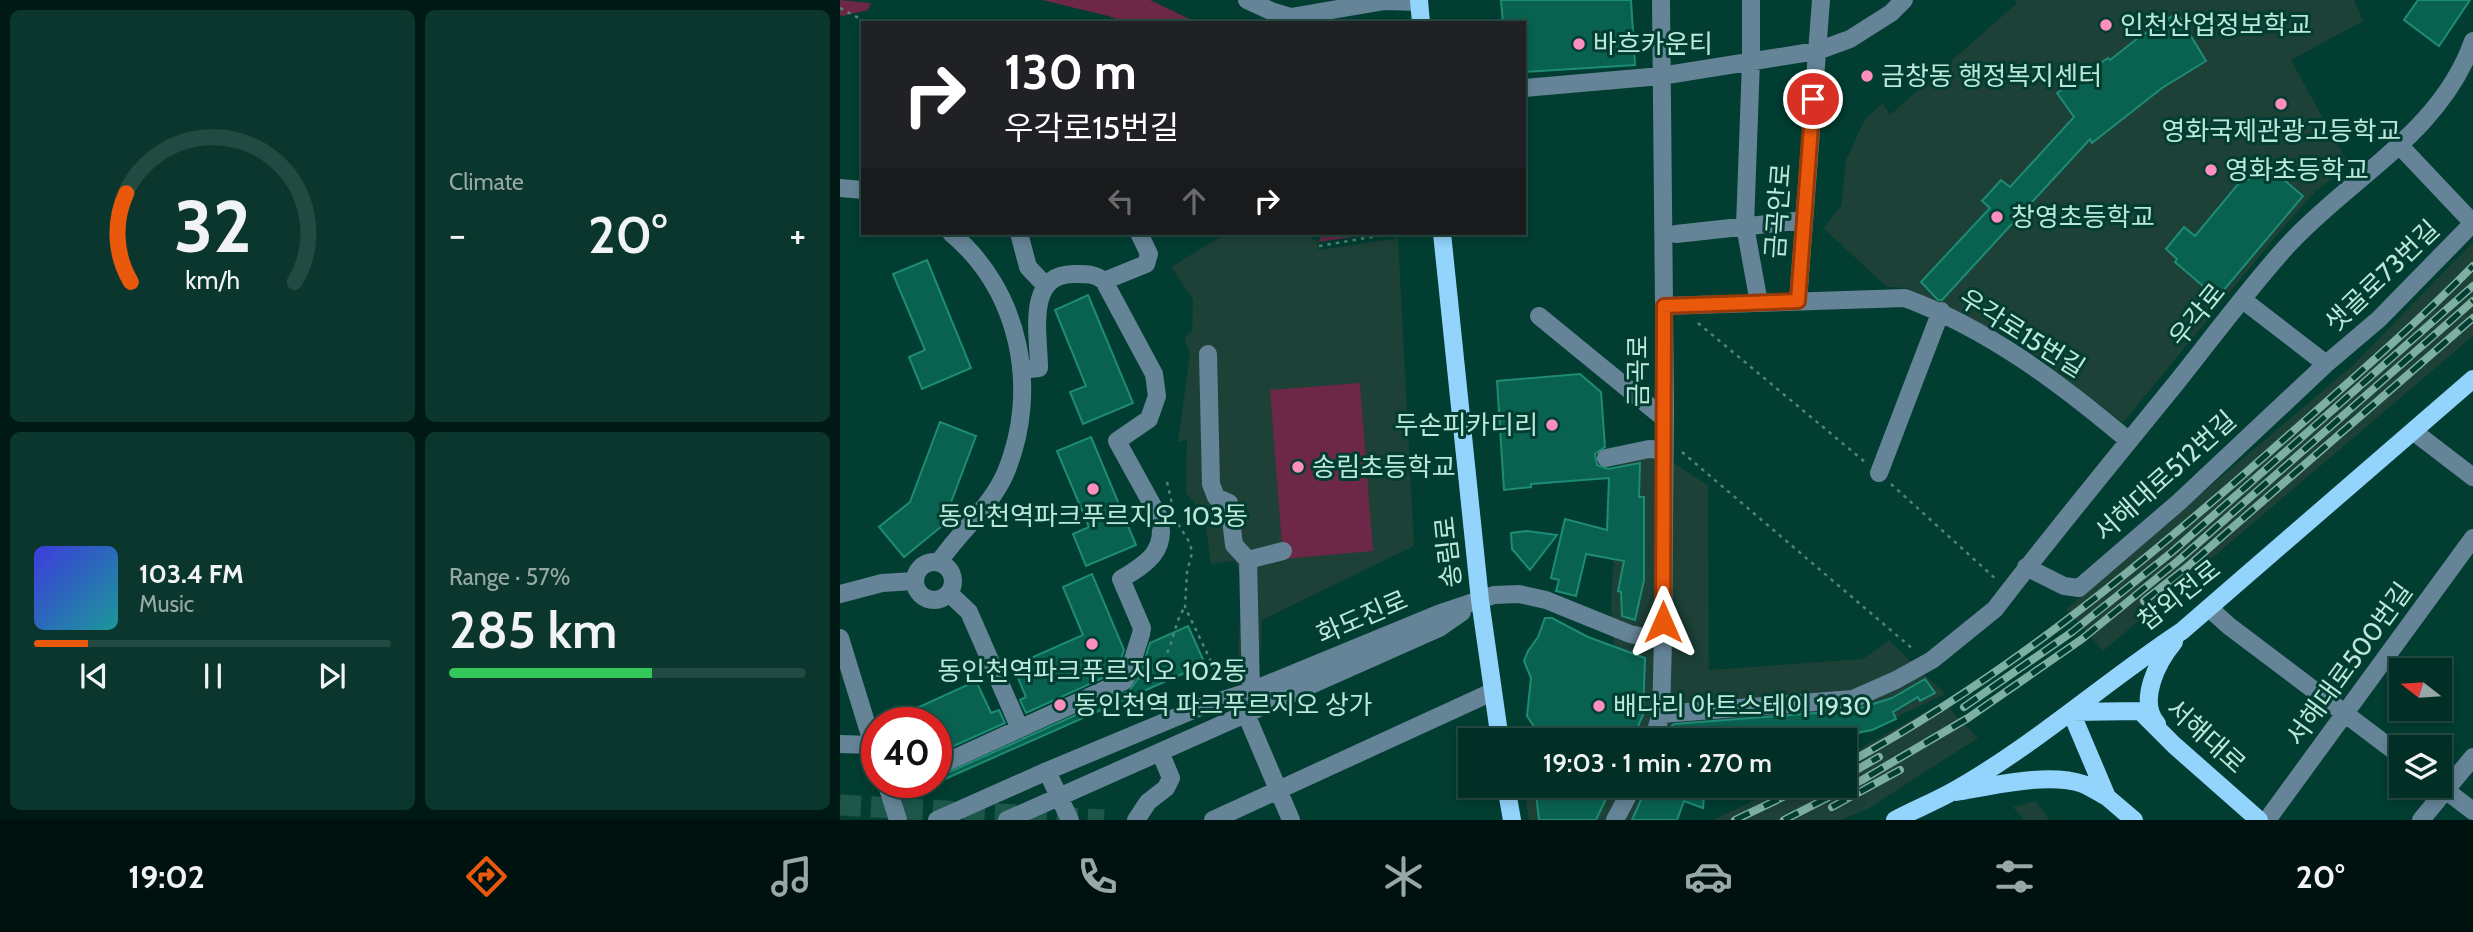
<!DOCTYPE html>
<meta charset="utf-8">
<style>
body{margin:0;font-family:Cabin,"Noto Sans KR",sans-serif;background:#0b362d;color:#f1f3f6;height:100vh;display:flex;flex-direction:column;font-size:26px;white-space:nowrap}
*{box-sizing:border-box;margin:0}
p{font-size:23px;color:#96a8a7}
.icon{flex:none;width:38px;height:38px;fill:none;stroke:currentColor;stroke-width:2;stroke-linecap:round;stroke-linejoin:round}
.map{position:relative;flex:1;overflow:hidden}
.side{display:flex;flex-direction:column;gap:10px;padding:10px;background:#011914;width:840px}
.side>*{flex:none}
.banner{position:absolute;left:21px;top:21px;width:665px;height:214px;border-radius:0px;box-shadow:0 4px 10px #0003,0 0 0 2px #234a42;background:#202124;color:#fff;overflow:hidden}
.needle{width:46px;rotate:287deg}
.buttons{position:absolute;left:1549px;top:658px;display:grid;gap:14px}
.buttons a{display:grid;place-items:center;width:63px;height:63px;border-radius:0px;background:#012e25;box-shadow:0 4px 10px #0003,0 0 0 2px #234a42;font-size:35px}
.speed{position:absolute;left:21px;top:707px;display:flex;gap:14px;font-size:35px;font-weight:700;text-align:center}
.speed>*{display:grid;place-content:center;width:91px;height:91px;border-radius:50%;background:#012e25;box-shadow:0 4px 10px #0003,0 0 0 2px #234a42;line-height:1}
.speed .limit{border:10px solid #d22;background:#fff;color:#111}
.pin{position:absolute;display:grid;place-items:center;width:60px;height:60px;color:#fff;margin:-30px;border:4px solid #fff;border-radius:50%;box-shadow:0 2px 7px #0007}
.me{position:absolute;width:77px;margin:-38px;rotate:0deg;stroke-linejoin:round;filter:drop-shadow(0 0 5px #0008)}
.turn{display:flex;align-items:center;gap:24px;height:147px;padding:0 28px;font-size:32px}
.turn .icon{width:91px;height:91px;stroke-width:2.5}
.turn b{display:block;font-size:49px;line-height:60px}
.lanes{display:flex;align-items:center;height:66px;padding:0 28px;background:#0003;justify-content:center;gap:35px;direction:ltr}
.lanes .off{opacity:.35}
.big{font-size:52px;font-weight:600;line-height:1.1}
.side .card{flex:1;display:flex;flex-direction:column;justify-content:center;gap:10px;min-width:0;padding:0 24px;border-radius:10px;background:#0b362d}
.side .dial{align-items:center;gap:0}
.dial svg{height:182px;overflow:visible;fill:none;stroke:#234a42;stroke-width:7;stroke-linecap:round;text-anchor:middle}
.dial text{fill:#f1f3f6;stroke:none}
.song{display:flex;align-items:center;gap:21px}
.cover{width:84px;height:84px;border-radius:10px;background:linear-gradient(135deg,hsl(240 70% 55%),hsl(180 70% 35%))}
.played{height:7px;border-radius:4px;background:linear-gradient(90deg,#ea580c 15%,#234a42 15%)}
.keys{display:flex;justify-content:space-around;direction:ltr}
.heat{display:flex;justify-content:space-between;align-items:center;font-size:38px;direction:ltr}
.charge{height:10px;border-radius:5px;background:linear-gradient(90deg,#34c759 57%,#234a42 0)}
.side .tiles{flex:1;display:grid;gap:10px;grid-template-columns:repeat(2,1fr)}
.trip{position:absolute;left:618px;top:728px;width:399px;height:70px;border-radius:0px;background:#012e25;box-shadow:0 4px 10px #0003,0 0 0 2px #234a42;font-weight:600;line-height:70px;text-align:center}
.menu{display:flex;height:112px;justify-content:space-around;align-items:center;background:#00120f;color:#96a8a7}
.menu .icon{width:49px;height:49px}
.menu .on{color:#ea580c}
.menu b{font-size:32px;color:#f1f3f6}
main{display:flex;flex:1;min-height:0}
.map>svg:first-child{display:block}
</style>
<main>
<section class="side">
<div class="tiles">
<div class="card dial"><svg viewBox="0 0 100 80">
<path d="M14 69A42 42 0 1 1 86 69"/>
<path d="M14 69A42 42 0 0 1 12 30" stroke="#ea580c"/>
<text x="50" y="56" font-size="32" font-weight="700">32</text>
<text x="50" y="72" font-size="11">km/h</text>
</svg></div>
<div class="card"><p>Climate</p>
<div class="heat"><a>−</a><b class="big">20°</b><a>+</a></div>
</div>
<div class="card">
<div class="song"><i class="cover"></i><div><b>103.4 FM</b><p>Music</p></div></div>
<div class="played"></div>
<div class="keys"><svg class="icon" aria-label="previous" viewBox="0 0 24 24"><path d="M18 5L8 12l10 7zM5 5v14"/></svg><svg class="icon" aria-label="pause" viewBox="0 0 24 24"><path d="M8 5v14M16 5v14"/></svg><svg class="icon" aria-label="next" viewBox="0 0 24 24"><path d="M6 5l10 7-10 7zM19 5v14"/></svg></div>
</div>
<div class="card"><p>Range · 57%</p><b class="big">285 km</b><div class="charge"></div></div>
</div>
</section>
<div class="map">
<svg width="1633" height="820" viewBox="0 0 1633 820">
<rect width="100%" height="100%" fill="#013d31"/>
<path fill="#1d4037" d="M1176,0H1514L1523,21L1451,60L1509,165L1475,192L1437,235L1283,423L1179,343L1067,288L1047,287L983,228L1001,206L1006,160L1025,119L1043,103L1050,115L1177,3Z
M386,233H464L478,242L479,250L558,238L574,546L422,620L421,654L398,655L402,579L395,561L371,564L364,514L346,493L347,440L338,442L350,354L344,338L352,331L353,300L331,267Z
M1633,242V336L1263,651L1226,609L1513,365Z
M824,457L868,485L869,670L1023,659L1049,640L1105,694L1005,742L1004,740H755L776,674L771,605L779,459Z
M1103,702L1138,738L1029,808L1001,820H873L945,786H1004L1005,757Z
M684,786H845L830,820H689Z
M1196,801L1209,820H1184L1173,807Z"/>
<path fill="#6d2747" d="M0,0L31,3L28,10L3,16L0,15Z
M202,0H310L358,23H285L268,16Z
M484,233H540L478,242Z
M520,383L533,551L443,559L430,390Z"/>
<path fill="#096150" stroke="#1e8c75" stroke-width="2" d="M661,0H791L795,65L684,72V23H663Z
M1578,0H1630L1599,46L1564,20Z
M1337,13L1366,61L1322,88L1252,143L1250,139L1102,300H1098L1081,282L1150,208L1142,201L1161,180L1170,187L1234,117L1217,93L1268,58L1270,60L1298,38Z
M1423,162L1463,196L1377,298L1335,262L1337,259L1326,249L1344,227L1355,236L1404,177L1408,180Z
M87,260L131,368L82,389L69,357L85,350L53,274Z
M248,295L293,403L243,424L230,392L246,386L215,310Z
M740,374L761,392L765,447L755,454L757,465L768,469L800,463L799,497H804V580L795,620L782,616L781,592L778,591L784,561L746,554L736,596L716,591L719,580L711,578L725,519L767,530L769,478L691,484V487L664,490L657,381Z
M100,422L136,436L102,526L64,557L39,527L70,502Z
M251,437L296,545L246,566L233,534L249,527L217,451Z
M687,531L717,535L690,570L672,549L671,533Z
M252,574L284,650L278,667L276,672L186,713L180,700L186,697L173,666L243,635L223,587Z
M705,618H712L748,637L805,658L803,715L792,740H773L757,734L756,740H727L713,729L706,740H699L694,734L697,731L687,716L691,678L684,661L688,651L698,637Z
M348,626L365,664L96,783V778L289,691L299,677L310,643Z
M1085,679L1095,693L1080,701L1078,697L1053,712L1056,719L1032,730L1006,735L1007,740H841V734H827L829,728L834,724L1014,710L1052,698Z
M136,681L151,713L159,710L165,723L96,754V723H44Z
M695,786H772L756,820H699Z
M807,786H865L863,808L844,801L837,820H792Z"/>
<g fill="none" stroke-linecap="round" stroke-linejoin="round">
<path stroke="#1d574a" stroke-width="21" stroke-dasharray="21 10" stroke-linecap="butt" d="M0,805L264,820"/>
<path stroke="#4f8478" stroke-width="2.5" stroke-dasharray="3.5 5" stroke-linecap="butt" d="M0,8L26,22
M479,246L555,233
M858,323L1025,462
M842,452L1074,650
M327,482L332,504
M1051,484L1158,581
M338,524L350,543L352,553L347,572L345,607L380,680
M309,670C336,658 330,628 345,607"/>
<path stroke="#658497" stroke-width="18" d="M407,0L431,11L451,17L545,1L579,2
M911,0V61L905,226L919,303
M684,88L821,76L977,51L1010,39L1051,13L1064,0
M1560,146L1633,223
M0,188L23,190
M179,233L188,267L205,285
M836,234L964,220
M264,281L306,264L309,254L299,233
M1403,300L1486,364
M958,301L981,0
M824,306L1065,298C1150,330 1220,383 1289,441
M699,316L825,419
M368,354L371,484L376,497L389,503L394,545L408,560L411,691
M1573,431L1633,477
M766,458L809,449L824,450
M1039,473L1101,311
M408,560L443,551
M75 581a19 19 0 1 1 38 0a19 19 0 1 1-38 0Z
M99,562C120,531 151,507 166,472C200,389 180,291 111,233
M1186,567L1224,586L1239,588L1339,502L1486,364L1539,319L1633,223
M109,593L129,612L180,729
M0,594L42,583L74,581
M1369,608L1389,626L1561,756
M0,638L37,758
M406,714L451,820
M821,714L1013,699L1056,680L1092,660L1155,609C1214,532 1276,457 1337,382C1373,337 1408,289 1447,246C1509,178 1601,133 1633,41
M813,740L821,714L823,641L825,407L821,0
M0,744L32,745
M96,767L284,681L289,672L301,634L302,628L281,579C306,564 328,551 319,517L277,441L309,419L317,396L314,374L264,281C254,273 245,274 233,274C185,275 199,335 199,368L181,370
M207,771L230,820
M46,782L58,820
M1600,786L1633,811
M97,820L207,771L358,708L411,691L598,614L654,595L679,594L706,600L790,634L823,641
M167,820L599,628L622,612
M296,820L308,802L326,788L331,778L320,752
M373,820L652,692
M775,820L793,786
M1427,820L1633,538
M1581,820L1633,757"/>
<path stroke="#92d4fb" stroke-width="18" d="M579,0L581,23
M602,233L640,600L660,740
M1231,712L1300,711L1334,745L1419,820
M1231,712L1267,797L1294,820
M1317,724C1297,701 1318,661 1334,642
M666,786L672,820
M1116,792C1151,786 1208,772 1243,784C1251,787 1259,793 1267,797
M1055,820C1072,811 1091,803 1108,794C1192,748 1263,683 1342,631L1633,379"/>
<g stroke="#7dafa2" stroke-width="8">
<path id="rail" d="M1304,601L1346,568L1633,318
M1124,707L1232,632L1332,552L1633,286
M1004,765C1159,682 1295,570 1426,455C1496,393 1567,333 1633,266
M1004,777L1039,757
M992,807L1060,770
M895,820L966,786
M944,820L1022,780L1128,718L1242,639L1339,560L1633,301"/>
</g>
<use href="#rail" stroke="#013d31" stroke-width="5" stroke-dasharray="16" stroke-linecap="butt"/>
</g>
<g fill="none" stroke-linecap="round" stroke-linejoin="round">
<g stroke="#983908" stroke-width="18">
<path id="route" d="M823,622L824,306L958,301L973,99"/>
</g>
<use href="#route" stroke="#ea580c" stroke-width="12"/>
</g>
<g fill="#fe8ebd" stroke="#013d31" stroke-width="2.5">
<circle cx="1266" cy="25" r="7"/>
<circle cx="739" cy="44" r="7"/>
<circle cx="1027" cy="76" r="7"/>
<circle cx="1441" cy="104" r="7"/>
<circle cx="1371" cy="170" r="7"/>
<circle cx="1157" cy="217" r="7"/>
<circle cx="712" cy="425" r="7"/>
<circle cx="458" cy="467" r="7"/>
<circle cx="253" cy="489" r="7"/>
<circle cx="252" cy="644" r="7"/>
<circle cx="220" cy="705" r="7"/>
<circle cx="759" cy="706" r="7"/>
</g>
<g text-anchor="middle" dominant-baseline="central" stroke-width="6" stroke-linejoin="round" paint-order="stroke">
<g font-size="26" fill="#bbe8da" stroke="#013d31" text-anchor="start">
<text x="1280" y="25">인천산업정보학교</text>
<text x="753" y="44">바흐카운티</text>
<text x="1041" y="76">금창동 행정복지센터</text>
<text x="1441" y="131" text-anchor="middle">영화국제관광고등학교</text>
<text x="1385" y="170">영화초등학교</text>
<text x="1171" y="217">창영초등학교</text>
<text x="698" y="425" text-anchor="end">두손피카디리</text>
<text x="472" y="467">송림초등학교</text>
<text x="253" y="516" text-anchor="middle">동인천역파크푸르지오 103동</text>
<text x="252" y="671" text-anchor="middle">동인천역파크푸르지오 102동</text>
<text x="234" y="705">동인천역 파크푸르지오 상가</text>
<text x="773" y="706">배다리 아트스테이 1930</text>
</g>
<g font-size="26" fill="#bbe8da" stroke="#013d31">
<text transform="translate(938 211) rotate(-86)">금곡안로</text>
<text transform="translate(1542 276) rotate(-44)">샛골로73번길</text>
<text transform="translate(1357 315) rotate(-51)">우각로</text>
<text transform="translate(1182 333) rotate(32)">우각로15번길</text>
<text transform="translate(798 371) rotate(-90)">금곡로</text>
<text transform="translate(1325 476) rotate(-42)">서해대로512번길</text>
<text transform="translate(608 552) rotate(-96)">송림로</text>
<text transform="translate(1339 595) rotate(-38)">참외전로</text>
<text transform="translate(522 617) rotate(-23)">화도진로</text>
<text transform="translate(1509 664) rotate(-54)">서해대로500번길</text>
<text transform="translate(1366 736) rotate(42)">서해대로</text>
</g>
</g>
</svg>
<div class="buttons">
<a><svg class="needle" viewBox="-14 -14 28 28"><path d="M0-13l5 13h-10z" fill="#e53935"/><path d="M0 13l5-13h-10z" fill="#96a8a7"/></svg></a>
<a><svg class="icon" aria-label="layers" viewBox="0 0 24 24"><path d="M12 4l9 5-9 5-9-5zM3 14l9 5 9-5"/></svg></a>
</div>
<div class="speed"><div class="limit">40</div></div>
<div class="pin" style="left:973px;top:99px;background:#d93025"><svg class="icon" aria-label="arrive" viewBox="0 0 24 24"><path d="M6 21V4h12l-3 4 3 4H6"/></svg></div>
<svg class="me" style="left:823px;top:622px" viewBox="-20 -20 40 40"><path d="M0-17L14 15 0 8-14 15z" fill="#ea580c" stroke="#fff" stroke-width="4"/></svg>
<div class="trip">19:03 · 1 min · 270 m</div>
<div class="banner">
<div class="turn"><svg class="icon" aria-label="right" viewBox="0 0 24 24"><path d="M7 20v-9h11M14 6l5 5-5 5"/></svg><div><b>130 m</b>우각로15번길</div></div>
<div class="lanes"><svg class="icon off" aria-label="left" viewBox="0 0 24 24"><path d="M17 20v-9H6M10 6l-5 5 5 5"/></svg><svg class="icon off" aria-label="ahead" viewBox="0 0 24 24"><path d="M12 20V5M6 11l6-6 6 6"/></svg><svg class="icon" aria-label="right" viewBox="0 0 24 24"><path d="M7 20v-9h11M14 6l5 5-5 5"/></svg></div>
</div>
</div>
</main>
<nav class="menu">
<b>19:02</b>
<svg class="icon on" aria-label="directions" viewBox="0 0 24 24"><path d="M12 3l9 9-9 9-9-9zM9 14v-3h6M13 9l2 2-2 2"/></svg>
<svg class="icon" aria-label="music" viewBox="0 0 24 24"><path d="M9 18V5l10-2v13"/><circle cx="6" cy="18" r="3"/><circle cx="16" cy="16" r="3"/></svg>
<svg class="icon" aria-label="phone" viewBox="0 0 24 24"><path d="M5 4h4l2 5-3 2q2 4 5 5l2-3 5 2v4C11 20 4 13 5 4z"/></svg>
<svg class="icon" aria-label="climate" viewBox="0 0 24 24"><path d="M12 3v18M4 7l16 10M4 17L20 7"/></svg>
<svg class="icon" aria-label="car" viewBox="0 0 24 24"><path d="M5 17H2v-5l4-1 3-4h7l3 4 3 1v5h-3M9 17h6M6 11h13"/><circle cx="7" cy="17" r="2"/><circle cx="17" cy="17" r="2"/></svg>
<svg class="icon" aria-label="filters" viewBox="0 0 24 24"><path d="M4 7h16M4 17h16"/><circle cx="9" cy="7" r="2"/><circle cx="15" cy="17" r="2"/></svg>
<b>20°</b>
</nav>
